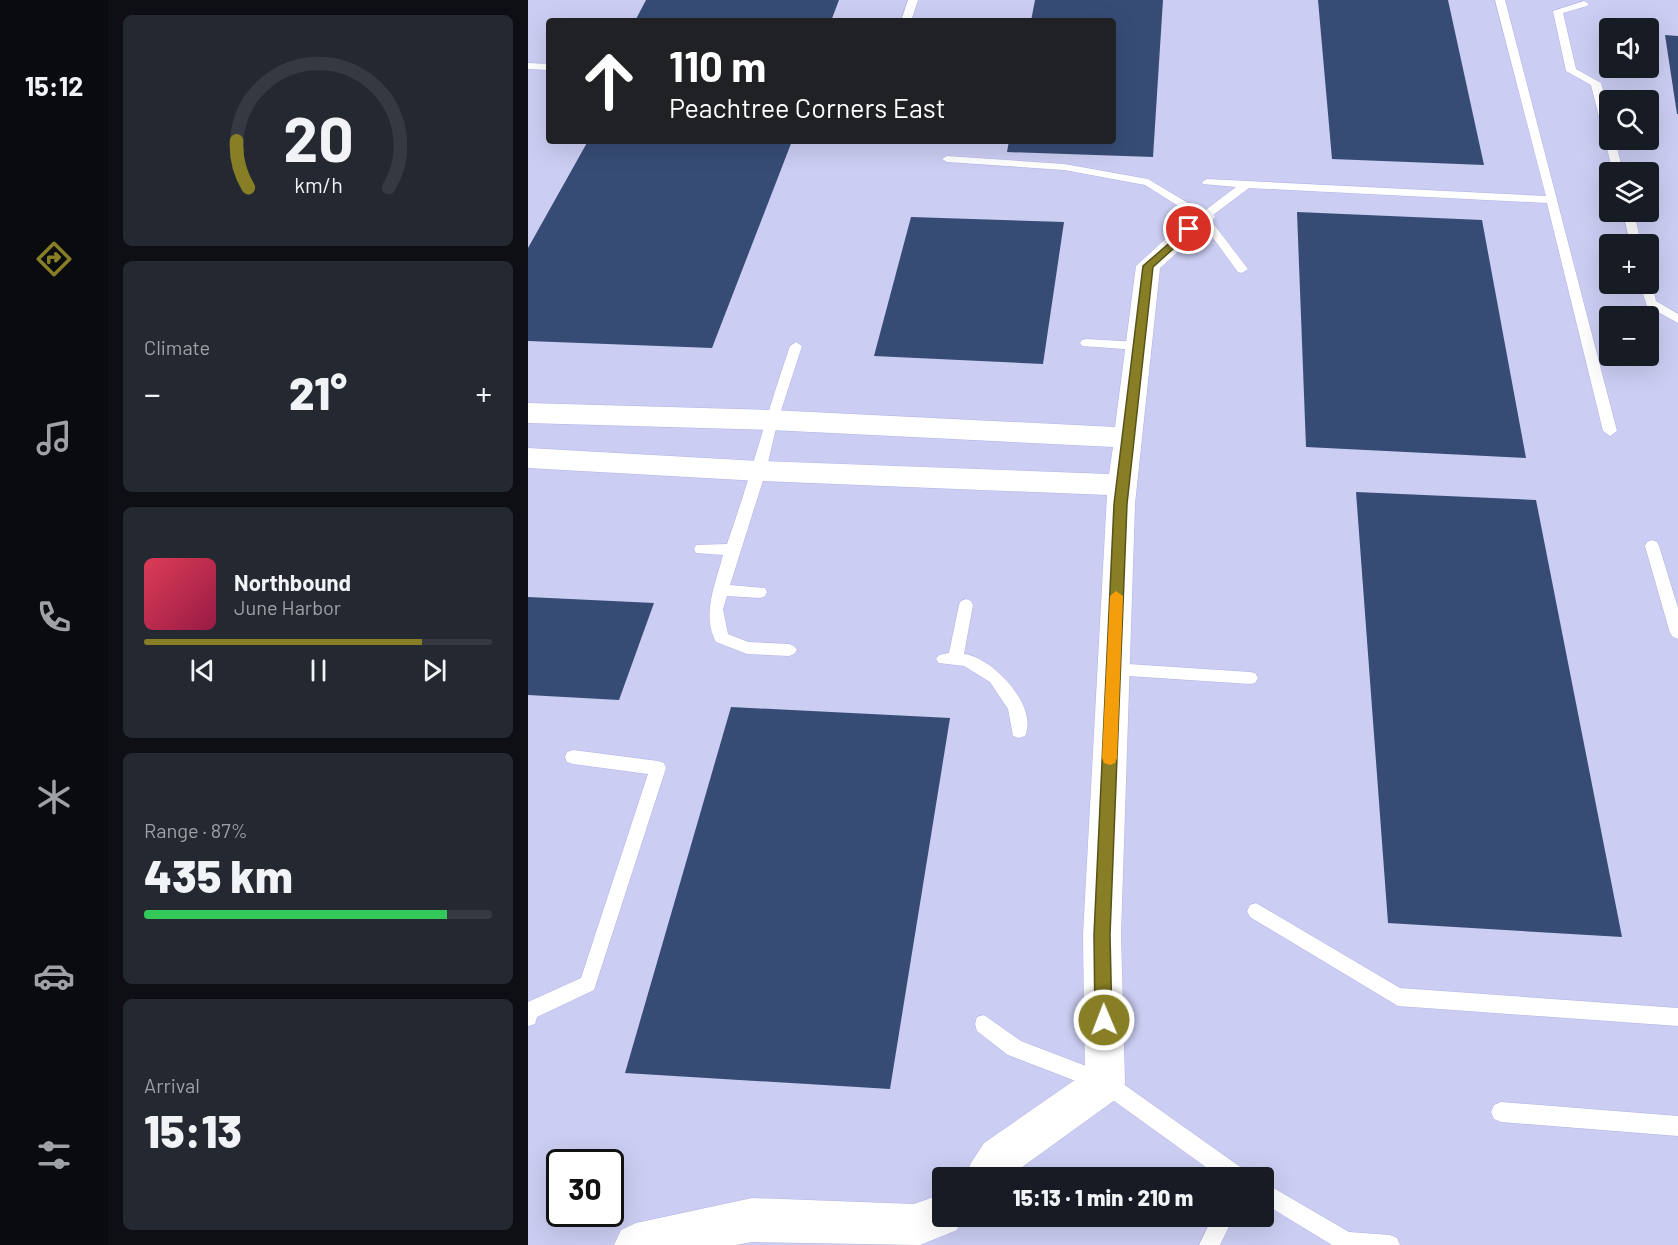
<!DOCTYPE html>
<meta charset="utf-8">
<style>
body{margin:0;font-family:Barlow,sans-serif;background:#242831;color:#f1f3f6;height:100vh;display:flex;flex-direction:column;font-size:22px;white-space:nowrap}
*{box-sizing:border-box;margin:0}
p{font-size:20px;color:#9ea1a6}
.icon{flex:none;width:33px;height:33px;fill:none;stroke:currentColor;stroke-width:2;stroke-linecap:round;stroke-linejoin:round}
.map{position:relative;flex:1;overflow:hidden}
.panel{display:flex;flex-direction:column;gap:15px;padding:15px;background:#0d0f14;width:420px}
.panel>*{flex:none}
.hud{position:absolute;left:18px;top:18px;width:570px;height:126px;border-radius:6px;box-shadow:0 6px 24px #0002;background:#202124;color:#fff;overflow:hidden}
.fabs{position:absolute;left:1071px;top:18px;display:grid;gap:12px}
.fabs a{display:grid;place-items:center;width:60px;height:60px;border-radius:6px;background:#171b24;box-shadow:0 6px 24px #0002;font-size:30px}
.speed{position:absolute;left:18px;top:1149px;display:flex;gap:12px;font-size:30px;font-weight:700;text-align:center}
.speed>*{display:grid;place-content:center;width:78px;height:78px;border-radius:50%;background:#171b24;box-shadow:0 6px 24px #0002;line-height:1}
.speed .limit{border:3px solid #111;border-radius:9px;background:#fff;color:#111}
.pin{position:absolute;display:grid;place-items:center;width:51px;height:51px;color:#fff;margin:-26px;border:3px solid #fff;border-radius:50%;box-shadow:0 2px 6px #0007}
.me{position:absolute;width:66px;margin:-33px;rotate:359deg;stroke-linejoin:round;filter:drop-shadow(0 0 4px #0008)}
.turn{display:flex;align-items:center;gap:21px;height:126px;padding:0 24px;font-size:27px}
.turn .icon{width:78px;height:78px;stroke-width:2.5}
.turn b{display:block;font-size:42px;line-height:51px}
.big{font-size:45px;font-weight:800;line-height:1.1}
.panel .tile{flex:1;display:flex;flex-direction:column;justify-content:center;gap:9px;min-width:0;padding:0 21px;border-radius:9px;background:#242831}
.panel .dial{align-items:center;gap:0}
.dial svg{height:156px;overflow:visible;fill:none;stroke:#363941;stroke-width:7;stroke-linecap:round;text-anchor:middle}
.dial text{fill:#f1f3f6;stroke:none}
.song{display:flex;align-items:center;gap:18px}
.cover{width:72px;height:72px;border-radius:9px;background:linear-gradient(135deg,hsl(350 70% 55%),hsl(340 70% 35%))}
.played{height:6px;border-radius:3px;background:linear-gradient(90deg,#887e25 80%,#363941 80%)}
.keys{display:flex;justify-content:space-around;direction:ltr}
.heat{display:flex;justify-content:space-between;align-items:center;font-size:33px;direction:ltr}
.charge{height:9px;border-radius:4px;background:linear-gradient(90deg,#34c759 87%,#363941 0)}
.trip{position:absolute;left:404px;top:1167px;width:342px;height:60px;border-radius:6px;background:#171b24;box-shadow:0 6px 24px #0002;font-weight:800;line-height:60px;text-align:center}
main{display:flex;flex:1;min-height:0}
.menu{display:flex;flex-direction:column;width:108px;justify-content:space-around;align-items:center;background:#090b0e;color:#9ea1a6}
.menu .icon{width:42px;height:42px}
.menu .on{color:#887e25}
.menu b{font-size:27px;color:#f1f3f6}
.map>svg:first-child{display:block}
</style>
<main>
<nav class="menu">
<b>15:12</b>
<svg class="icon on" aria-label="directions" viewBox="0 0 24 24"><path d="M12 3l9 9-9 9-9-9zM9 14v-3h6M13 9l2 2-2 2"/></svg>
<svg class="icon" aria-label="music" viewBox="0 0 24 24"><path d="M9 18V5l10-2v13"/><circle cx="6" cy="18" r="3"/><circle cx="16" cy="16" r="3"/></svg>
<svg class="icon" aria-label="phone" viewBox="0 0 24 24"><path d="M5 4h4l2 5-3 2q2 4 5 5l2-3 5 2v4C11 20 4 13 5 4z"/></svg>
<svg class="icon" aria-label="climate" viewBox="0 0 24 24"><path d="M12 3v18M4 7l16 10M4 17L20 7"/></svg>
<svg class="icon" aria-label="car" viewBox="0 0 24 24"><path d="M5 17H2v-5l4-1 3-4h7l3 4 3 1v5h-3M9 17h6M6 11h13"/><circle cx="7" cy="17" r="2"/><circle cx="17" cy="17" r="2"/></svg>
<svg class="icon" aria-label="filters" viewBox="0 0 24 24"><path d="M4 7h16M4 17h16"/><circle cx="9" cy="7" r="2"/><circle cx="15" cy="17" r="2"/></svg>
</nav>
<section class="panel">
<div class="tile dial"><svg viewBox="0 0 100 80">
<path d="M14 69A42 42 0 1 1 86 69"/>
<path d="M14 69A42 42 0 0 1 8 45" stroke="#887e25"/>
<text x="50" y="56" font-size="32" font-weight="700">20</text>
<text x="50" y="72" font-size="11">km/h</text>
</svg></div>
<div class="tile"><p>Climate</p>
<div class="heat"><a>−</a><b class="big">21°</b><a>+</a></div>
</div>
<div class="tile">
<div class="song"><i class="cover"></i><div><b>Northbound</b><p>June Harbor</p></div></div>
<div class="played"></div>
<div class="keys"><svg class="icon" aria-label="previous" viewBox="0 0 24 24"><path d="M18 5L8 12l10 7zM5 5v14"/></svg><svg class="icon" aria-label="pause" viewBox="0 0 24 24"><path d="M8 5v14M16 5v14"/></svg><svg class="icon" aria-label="next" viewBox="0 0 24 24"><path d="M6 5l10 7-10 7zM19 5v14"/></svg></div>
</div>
<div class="tile"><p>Range · 87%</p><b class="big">435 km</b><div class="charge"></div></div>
<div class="tile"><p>Arrival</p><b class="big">15:13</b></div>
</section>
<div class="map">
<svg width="1150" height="1245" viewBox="0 0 1150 1245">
<rect width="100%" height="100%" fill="#dbddfd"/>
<path fill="#cbcdf2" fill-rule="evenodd" d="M0,0H1150V1245H0ZM21,21H585V141H21ZM1082,28H1120V68H1082ZM1082,100H1120V140H1082ZM1082,172H1120V212H1082ZM1082,244H1120V284H1082ZM1082,316H1120V356H1082ZM32,1162H82V1214H32ZM414,1178H735V1216H414Z"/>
<path fill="#374c75" d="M118,0H311L303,21H107Z
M507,0H635L625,157L479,152L481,141H585V21H503Z
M790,0H920L956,165L804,159Z
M1137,35L1150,36V114H1149Z
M60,141H264L184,348L0,341V248Z
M769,212L954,220L998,458L778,447Z
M383,217L536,222L515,364L346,356Z
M828,492L1008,500L1094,937L860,923Z
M0,597L126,603L91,700L0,695Z
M203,707L422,718L362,1089L97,1073Z"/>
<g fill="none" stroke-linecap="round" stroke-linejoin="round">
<g stroke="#b1b3e7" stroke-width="1">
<path id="lane" d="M380,0H390L383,21H373Z
M967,0H977L1089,431L1082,436L1075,431L1019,203L721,188L681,218L720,269L714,273L710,272L671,219L617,185L536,170L419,162L414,159L419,156L536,164L620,179L675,212L708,187L675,184L674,182L679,179L1018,196Z
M1056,1L1061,4L1059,6L1035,13L1048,69L1073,83L1082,115V140H1087L1095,172H1085L1063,85L1038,71L1025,11Z
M0,63L21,64V70L0,69Z
M1095,212H1106L1113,244H1102Z
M1120,281L1124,284L1128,301L1150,314V323L1119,306L1112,284H1120Z
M558,339L610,342L616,346L610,350L554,346L552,343L554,340Z
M268,342L274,346L250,420L238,471L202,585L237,588L239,592L237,596L232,598L199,596L195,609L200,634L220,642L261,644L266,646L269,650L266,654L261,656L219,654L188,642C173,614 188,583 195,555L168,553L166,549L168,545L199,544C222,479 239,412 262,346Z
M1124,540L1129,542L1131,546L1150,608V639L1145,637L1142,633L1117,546L1119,542Z
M438,599L443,601L445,605L436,654C464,657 511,706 497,736L491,738L485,736L480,709L462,682L436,666L411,663L408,659L411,655L421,653L431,605L433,601Z
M585,663L722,672L727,673L730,678L727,683L722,684L585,675L580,674L577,669L580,664Z
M45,750L130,761L136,763L138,768L66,990L9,1017L7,1024L0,1026V1002L53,978L120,774L45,764L39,762L37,757L39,752Z
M728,903L872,988L1150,1008V1026L870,1006L722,917L719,911L722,905Z
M456,1015L493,1041L584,1076L718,1171L721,1178H693L571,1090L480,1055L449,1031L447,1024L449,1017Z
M973,1102L1150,1116V1136L973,1122L966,1119L963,1112L966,1105Z
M735,1182L821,1232L862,1235L869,1238L872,1245H804L735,1203Z
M685,1216H706L692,1245H671Z"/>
</g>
<g stroke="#b1b3e7" stroke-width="1">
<path id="street" d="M675,210L683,212L687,217L683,222L632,268L607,504L593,935L597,1083L591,1097L486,1173L483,1178H437L443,1163L456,1143L557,1073L555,935L579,495L231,481L0,468V448L231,461L581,474L585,447L243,430L0,423V403L243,410L587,427L608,266L667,212Z
M414,1194V1216H435L429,1230L392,1245L224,1242L208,1245H86L93,1230L108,1223L224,1198L386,1204Z"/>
</g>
<use href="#lane" fill="#fff" fill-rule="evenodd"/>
<use href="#street" fill="#fff" fill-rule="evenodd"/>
</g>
<path fill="#887e25" stroke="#585218" stroke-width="1.5" d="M661,226L665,227V231L625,267L599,504L582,935L584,1020L582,1026L576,1028L570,1026L567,1020L566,935L586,504L615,266Z"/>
<path fill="#f59e0b" d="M588,591L595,596L589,758L587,763L582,765L576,763L574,758L582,596Z"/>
</svg>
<div class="fabs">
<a><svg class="icon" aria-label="sound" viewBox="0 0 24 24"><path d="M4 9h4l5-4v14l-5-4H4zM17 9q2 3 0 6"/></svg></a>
<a><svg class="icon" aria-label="search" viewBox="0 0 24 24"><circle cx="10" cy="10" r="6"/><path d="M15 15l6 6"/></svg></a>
<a><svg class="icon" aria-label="layers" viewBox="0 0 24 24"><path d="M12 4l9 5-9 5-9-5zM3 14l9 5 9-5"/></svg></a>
<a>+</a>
<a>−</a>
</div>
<div class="speed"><div class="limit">30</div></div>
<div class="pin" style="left:661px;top:229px;background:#d93025"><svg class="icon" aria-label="arrive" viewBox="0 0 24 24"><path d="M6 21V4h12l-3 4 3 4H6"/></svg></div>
<svg class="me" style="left:576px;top:1020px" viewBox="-20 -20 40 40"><circle r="17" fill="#887e25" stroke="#fff" stroke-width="3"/><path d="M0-11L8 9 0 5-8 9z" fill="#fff"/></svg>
<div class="trip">15:13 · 1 min · 210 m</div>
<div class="hud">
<div class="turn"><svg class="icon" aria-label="ahead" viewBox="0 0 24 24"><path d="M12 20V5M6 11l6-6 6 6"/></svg><div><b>110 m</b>Peachtree Corners East</div></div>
</div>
</div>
</main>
